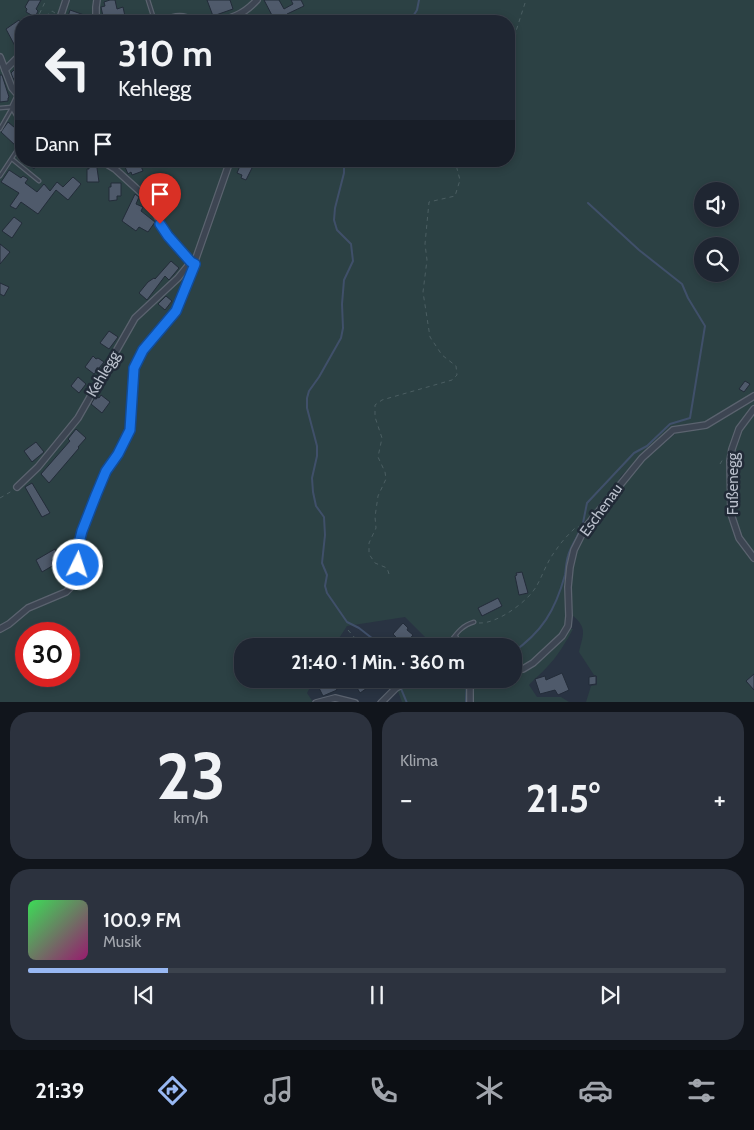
<!DOCTYPE html>
<html lang="de">
<meta charset="utf-8">
<style>
body{margin:0;font-family:Cabin,sans-serif;background:#2c323e;color:#f1f3f6;height:100vh;display:flex;flex-direction:column;font-size:19px;white-space:nowrap}
*{box-sizing:border-box;margin:0}
p{font-size:16px;color:#a1a5ac}
.icon{flex:none;width:28px;height:28px;fill:none;stroke:currentColor;stroke-width:2;stroke-linecap:round;stroke-linejoin:round}
.map{position:relative;height:702px;overflow:hidden}
.side{display:flex;flex-direction:column;gap:10px;padding:10px;background:#11151c;flex:1}
.side>*{flex:none}
.hud{position:absolute;left:15px;top:15px;width:500px;height:152px;border-radius:20px;box-shadow:0 2px 8px #0003,0 0 0 1px #3c434d;background:#1f2632;color:#f1f3f6;overflow:hidden}
.fabs{position:absolute;left:694px;top:182px;display:grid;gap:10px}
.fabs a{display:grid;place-items:center;width:45px;height:45px;border-radius:50%;background:#1f2632;box-shadow:0 2px 8px #0003,0 0 0 1px #3c434d;font-size:25px}
.speed{position:absolute;left:15px;top:622px;display:flex;gap:10px;font-size:25px;font-weight:700;text-align:center}
.speed>*{display:grid;place-content:center;width:65px;height:65px;border-radius:50%;background:#1f2632;box-shadow:0 2px 8px #0003,0 0 0 1px #3c434d;line-height:1}
.speed .limit{border:8px solid #d22;background:#fff;color:#111}
.pin{position:absolute;display:grid;place-items:center;width:42px;height:42px;color:#fff;margin:-51px -21px;border-radius:50% 50% 50% 0;rotate:-45deg;box-shadow:0 0 5px #0007}
.pin .icon{rotate:45deg}
.me{position:absolute;width:55px;margin:-28px;rotate:4deg;stroke-linejoin:round;filter:drop-shadow(0 0 4px #0008)}
.turn{display:flex;align-items:center;gap:18px;height:105px;padding:0 20px;font-size:22px}
.turn .icon{width:65px;height:65px;stroke-width:2.5}
.turn b{display:block;font-size:35px;line-height:42px}
.then{display:flex;align-items:center;height:48px;padding:0 20px;background:#0003;gap:10px;font-size:19px}
.big{font-size:38px;font-weight:700;line-height:1.1}
.side .tile{flex:1;display:flex;flex-direction:column;justify-content:center;gap:8px;min-width:0;padding:0 18px;border-radius:20px;background:#2c323e}
.side .dial{align-items:center;gap:0}
.dial b{font-size:65px;line-height:1}
.song{display:flex;align-items:center;gap:15px}
.cover{width:60px;height:60px;border-radius:8px;background:linear-gradient(135deg,hsl(130 70% 55%),hsl(320 70% 35%))}
.played{height:5px;border-radius:2px;background:linear-gradient(90deg,#98b8f3 20%,#3c434d 20%)}
.keys{display:flex;justify-content:space-around;direction:ltr}
.heat{display:flex;justify-content:space-between;align-items:center;font-size:28px;direction:ltr}
.side .tiles{flex:1;display:grid;gap:10px;grid-template-columns:1fr 1fr}
.tile:last-child{grid-column:span 2}
.trip{position:absolute;left:234px;top:638px;width:288px;height:50px;border-radius:20px;background:#1f2632;box-shadow:0 2px 8px #0003,0 0 0 1px #3c434d;font-weight:700;line-height:50px;text-align:center}
.tabs{display:flex;height:80px;justify-content:space-around;align-items:center;background:#0c0f14;color:#a1a5ac}
.tabs .icon{width:35px;height:35px}
.tabs .active{color:#98b8f3}
.tabs b{font-size:22px;color:#f1f3f6}
.map>svg:first-child{display:block}
</style>
<div class="map">
<svg width="754" height="703" viewBox="0 0 754 703">
<rect width="100%" height="100%" fill="#293342"/>
<path fill="#2c4144" fill-rule="evenodd" d="M0,0H754V702H586L591,686L597,685V676L594,675L579,652C583,634 588,628 572,615L569,629H573C566,642 557,657 547,667C541,674 535,678 529,685L537,697H561L569,702H402L397,689L415,679H512V646H434L405,617L347,626L334,646H242V679H315L307,693L313,702H0ZM21,21H509V161H21ZM702,191H730V219H702ZM702,246H730V274H702ZM729,414L715,424L676,433L636,468L592,526L585,525L617,484L621,476L670,430C682,425 694,426 706,423C715,420 720,415 729,414ZM26,634H69V676H26Z"/>
<g fill="none" stroke-linecap="round" stroke-linejoin="round">
<path stroke="#40506a" stroke-width="2" d="M410,21L417,10L419,0
M344,161V173L335,208L334,220L337,230L351,244L353,261L344,280L342,304L343,328L341,338L319,377L309,391L307,398V408L317,446V456L312,478L313,492L316,506L324,517L325,535L322,563L327,575L325,586L327,593L347,622L359,628L382,646
M583,523L587,503L634,453L647,446L670,424L690,418L705,326L688,298L682,284L639,250L588,203
M512,653C542,632 555,611 565,575C566,569 566,562 568,556C570,548 576,540 579,532
M397,679L407,703
M466,703L467,679"/>
</g>
<path fill="#4f5a6b" stroke="#232c39" d="M29,0H41L36,9L38,11L35,17L26,12L27,9L25,7Z
M110,0H115L117,9L123,7L126,21H104L101,7L105,6L104,2Z
M207,0H230L233,9L213,16Z
M264,0H279L284,9L293,4L291,0H301L304,6L287,14L289,18L284,21H275Z
M70,10L87,16L91,18V21L67,20Z
M19,20L21,24V42L15,46L6,29Z
M16,68L21,74V85L19,86L13,78L11,73Z
M0,75H2L9,97L8,98V101L0,102Z
M8,122L21,133V139L16,146L1,132Z
M25,161H40L34,169Z
M89,161H96L99,182H87V169H89Z
M134,161H138L139,165L140,164L143,171L132,175L131,172L128,174L125,167Z
M242,161L254,164L246,180L241,178L242,175L237,173Z
M9,170L21,178L23,176L28,179L25,183L37,192L44,184L50,191L57,182L63,187L73,177L81,184L68,200L56,190L38,214L21,202L16,209L10,206L19,193L1,182Z
M156,174L164,181L153,193L142,183L144,181Z
M111,183H121V196H117V200L109,201V187H111Z
M135,194L139,197L136,204L143,207L141,211L155,222L148,232L139,227L136,231L122,221Z
M14,217L22,223L12,238L2,231Z
M0,244L10,252L0,264Z
M171,261L179,268L169,280L165,276L147,300L139,293L148,282L154,278L155,279Z
M0,283L9,287L4,296L0,294Z
M166,296L172,301L165,310L158,304Z
M109,331L118,337L109,349L100,343Z
M93,356L96,359L98,358L104,362L94,374L85,367Z
M78,377L86,384L79,393L71,386Z
M745,381L750,384L744,392L739,389Z
M101,395L110,402L102,413L91,404L96,396L99,398Z
M76,429L86,438L78,447L79,448L49,483L41,474L70,441L68,439Z
M36,442L44,452L32,462L24,451Z
M32,483L50,513L42,517L25,487Z
M55,549L58,556L52,560L54,565L42,572L36,560Z
M522,572L528,593L519,595L515,576L517,575L516,573Z
M498,598L502,606L482,616L478,608Z
M403,623L408,628L407,630L413,635L404,645L393,634Z
M562,673L569,690L558,695L555,690L540,694L535,679L545,676L546,680Z
M754,674V690L746,681Z
M596,676V684L589,685V677Z
M352,679H365L370,686L360,693Z
M332,681L337,690L323,696L319,688Z"/>
<g fill="none" stroke-linecap="round" stroke-linejoin="round">
<g stroke="#5b636f" stroke-width="5">
<path id="lane" d="M148,0L154,19L157,21
M0,108L12,107
M0,129L12,108
M12,159L39,181
M0,176L21,144
M456,636L461,646
M447,646C455,636 460,626 474,622"/>
</g>
<g stroke="#5b636f" stroke-width="8">
<path id="street" d="M59,21L66,0
M96,21V7L97,0
M164,21C174,16 184,15 193,21
M211,21C231,20 244,14 257,0
M0,57L12,88L18,95
M5,70L21,54
M21,90L13,107L21,121
M102,161L115,169L148,199L168,236L193,263
M754,409L739,429L732,449L730,461L731,514L739,538L754,558
M17,487L38,467L78,418L135,318L178,278L191,262
M0,629L9,624L28,608L66,592L75,583L78,574V547L82,531L106,471L118,454L130,430L134,368L143,350L176,311L181,301L230,161
M512,670L523,669L533,663L562,636L568,626L569,616L568,587L570,567L574,550L585,528L642,458L673,430L706,425L754,396
M470,679V703
M316,703L335,698L355,703
M381,703L396,688L412,679"/>
</g>
<path stroke="#4b5e62" stroke-width="1" stroke-dasharray="4 4" stroke-linecap="butt" d="M36,21L46,0
M39,21L52,11L55,13
M509,60L513,55L516,31L526,0
M720,464L723,459
M0,498L12,491
M389,574L387,568L375,563L369,554V543L376,528L375,517L378,496L386,479L385,472L378,457L382,438L375,417V405L382,400L452,380L457,375L456,366L442,355L430,337L423,292L427,260L425,244L429,202L455,196L460,180L455,161
M479,623C497,624 527,602 536,587C543,575 547,561 556,550C561,542 569,534 576,527H579
M348,630L362,646
M413,640L445,641
M382,679L386,687"/>
<use href="#lane" stroke="#3d4552" stroke-width="2.5"/>
<use href="#street" stroke="#3d4552" stroke-width="5.5"/>
</g>
<g fill="none" stroke-linecap="round" stroke-linejoin="round">
<g stroke="#114b97" stroke-width="12">
<path id="route" d="M78,565V547L82,531L96,495L106,471L118,454L130,430L134,368L143,350L176,311L195,264L191,262L168,236L160,224"/>
</g>
<use href="#route" stroke="#1a73e8" stroke-width="9"/>
</g>
<g text-anchor="middle" dominant-baseline="central" stroke-width="5" stroke-linejoin="round" paint-order="stroke">
<g font-size="15" fill="#bac0cc" stroke="#212a37">
<text transform="translate(103 374) rotate(-60)">Kehlegg</text>
<text transform="translate(733 484) rotate(-90)">Fußenegg</text>
<text transform="translate(601 510) rotate(-54)">Eschenau</text>
</g>
</g>
</svg>
<div class="fabs">
<a><svg class="icon" aria-label="sound" viewBox="0 0 24 24"><path d="M4 9h4l5-4v14l-5-4H4zM17 9q2 3 0 6"/></svg></a>
<a><svg class="icon" aria-label="search" viewBox="0 0 24 24"><circle cx="10" cy="10" r="6"/><path d="M15 15l6 6"/></svg></a>
</div>
<div class="speed"><div class="limit">30</div></div>
<div class="pin" style="left:160px;top:224px;background:#d93025"><svg class="icon" aria-label="arrive" viewBox="0 0 24 24"><path d="M6 21V4h12l-3 4 3 4H6"/></svg></div>
<svg class="me" style="left:78px;top:565px" viewBox="-20 -20 40 40"><circle r="17" fill="#1a73e8" stroke="#fff" stroke-width="3"/><path d="M0-11L8 9 0 5-8 9z" fill="#fff"/></svg>
<div class="trip">21:40 · 1 Min. · 360 m</div>
<div class="hud">
<div class="turn"><svg class="icon" aria-label="left" viewBox="0 0 24 24"><path d="M17 20v-9H6M10 6l-5 5 5 5"/></svg><div><b>310 m</b>Kehlegg</div></div>
<div class="then">Dann<svg class="icon" aria-label="arrive" viewBox="0 0 24 24"><path d="M6 21V4h12l-3 4 3 4H6"/></svg></div>
</div>
</div>
<section class="side">
<div class="tiles">
<div class="tile dial"><b>23</b><p>km/h</p></div>
<div class="tile"><p>Klima</p>
<div class="heat"><a>−</a><b class="big">21.5°</b><a>+</a></div>
</div>
<div class="tile">
<div class="song"><i class="cover"></i><div><b>100.9 FM</b><p>Musik</p></div></div>
<div class="played"></div>
<div class="keys"><svg class="icon" aria-label="previous" viewBox="0 0 24 24"><path d="M18 5L8 12l10 7zM5 5v14"/></svg><svg class="icon" aria-label="pause" viewBox="0 0 24 24"><path d="M8 5v14M16 5v14"/></svg><svg class="icon" aria-label="next" viewBox="0 0 24 24"><path d="M6 5l10 7-10 7zM19 5v14"/></svg></div>
</div>
</div>
</section>
<nav class="tabs">
<b>21:39</b>
<svg class="icon active" aria-label="directions" viewBox="0 0 24 24"><path d="M12 3l9 9-9 9-9-9zM9 14v-3h6M13 9l2 2-2 2"/></svg>
<svg class="icon" aria-label="music" viewBox="0 0 24 24"><path d="M9 18V5l10-2v13"/><circle cx="6" cy="18" r="3"/><circle cx="16" cy="16" r="3"/></svg>
<svg class="icon" aria-label="phone" viewBox="0 0 24 24"><path d="M5 4h4l2 5-3 2q2 4 5 5l2-3 5 2v4C11 20 4 13 5 4z"/></svg>
<svg class="icon" aria-label="climate" viewBox="0 0 24 24"><path d="M12 3v18M4 7l16 10M4 17L20 7"/></svg>
<svg class="icon" aria-label="car" viewBox="0 0 24 24"><path d="M5 17H2v-5l4-1 3-4h7l3 4 3 1v5h-3M9 17h6M6 11h13"/><circle cx="7" cy="17" r="2"/><circle cx="17" cy="17" r="2"/></svg>
<svg class="icon" aria-label="filters" viewBox="0 0 24 24"><path d="M4 7h16M4 17h16"/><circle cx="9" cy="7" r="2"/><circle cx="15" cy="17" r="2"/></svg>
</nav>
